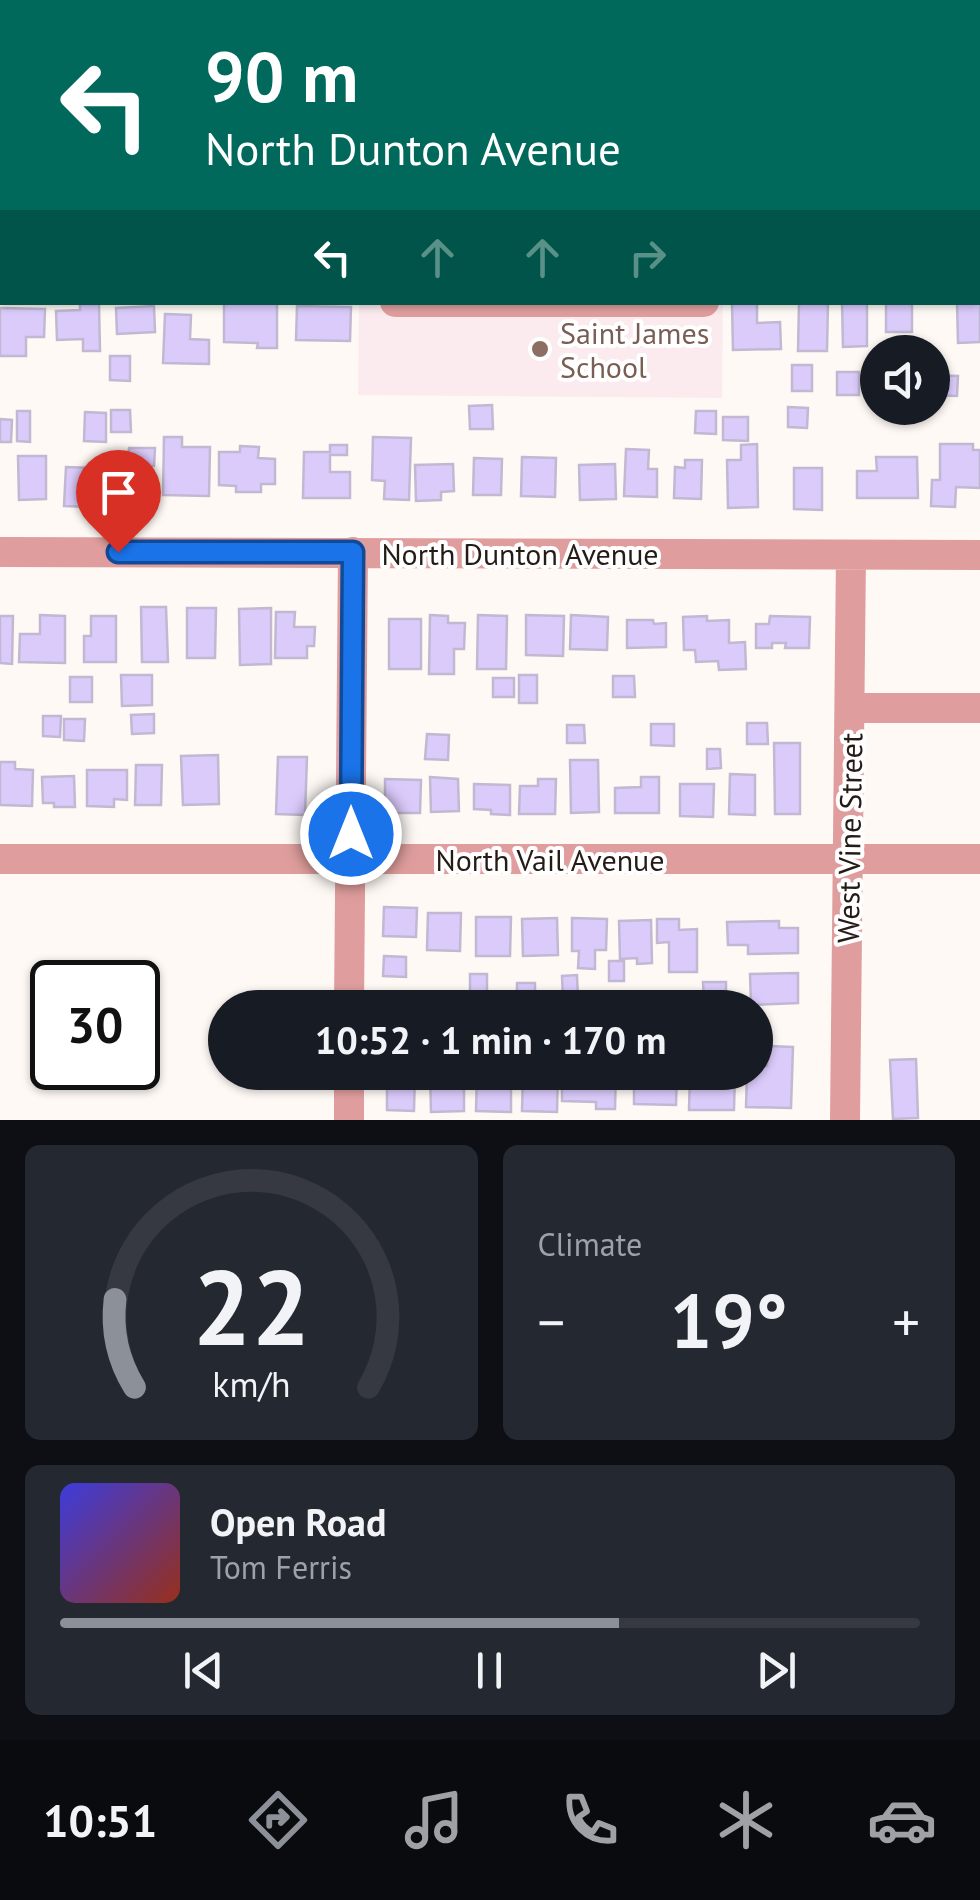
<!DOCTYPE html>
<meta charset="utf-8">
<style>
body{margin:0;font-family:"PT Sans",sans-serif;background:#242831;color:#f1f3f6;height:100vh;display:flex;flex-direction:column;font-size:38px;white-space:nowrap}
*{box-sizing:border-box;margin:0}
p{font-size:32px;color:#9ea1a6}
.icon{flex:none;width:55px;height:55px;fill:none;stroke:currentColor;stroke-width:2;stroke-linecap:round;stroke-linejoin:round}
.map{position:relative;height:1120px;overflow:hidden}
.sheet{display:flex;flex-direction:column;gap:25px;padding:25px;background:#0d0f14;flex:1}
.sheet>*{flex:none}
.top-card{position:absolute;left:0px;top:0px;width:980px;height:305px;box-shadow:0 2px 8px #0004;background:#00695c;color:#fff;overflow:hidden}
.tools{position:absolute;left:860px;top:335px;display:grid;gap:20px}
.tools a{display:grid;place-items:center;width:90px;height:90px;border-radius:50%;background:#171b24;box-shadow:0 2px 8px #0004;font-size:50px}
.speed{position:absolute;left:30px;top:960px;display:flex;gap:20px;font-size:50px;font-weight:700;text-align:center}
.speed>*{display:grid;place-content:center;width:130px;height:130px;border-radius:50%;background:#171b24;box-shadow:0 2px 8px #0004;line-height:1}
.speed .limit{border:5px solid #111;border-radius:15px;background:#fff;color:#111}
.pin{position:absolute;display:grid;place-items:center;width:85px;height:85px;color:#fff;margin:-102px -42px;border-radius:50% 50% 50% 0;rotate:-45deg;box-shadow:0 0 10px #0007}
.pin .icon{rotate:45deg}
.me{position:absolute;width:110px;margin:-55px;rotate:0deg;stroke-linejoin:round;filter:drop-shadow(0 0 8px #0008)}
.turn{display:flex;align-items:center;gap:35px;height:210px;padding:0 40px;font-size:45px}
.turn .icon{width:130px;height:130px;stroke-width:2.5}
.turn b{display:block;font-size:70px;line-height:85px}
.lanes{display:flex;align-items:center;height:95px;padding:0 40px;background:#0003;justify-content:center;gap:50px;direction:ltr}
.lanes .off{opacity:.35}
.big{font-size:75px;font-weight:800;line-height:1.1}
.sheet .tile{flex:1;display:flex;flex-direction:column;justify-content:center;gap:15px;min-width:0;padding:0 35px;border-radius:15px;background:#242831}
.sheet .dial{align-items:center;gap:0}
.dial svg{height:260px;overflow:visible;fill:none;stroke:#363941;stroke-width:7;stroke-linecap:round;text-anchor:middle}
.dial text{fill:#f1f3f6;stroke:none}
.song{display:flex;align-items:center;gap:30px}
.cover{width:120px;height:120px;border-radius:15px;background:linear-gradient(135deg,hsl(240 70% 55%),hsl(10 70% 35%))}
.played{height:10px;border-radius:5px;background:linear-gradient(90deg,#8c9099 65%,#363941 65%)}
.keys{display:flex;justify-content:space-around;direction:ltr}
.heat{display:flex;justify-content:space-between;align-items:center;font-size:55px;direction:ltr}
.sheet .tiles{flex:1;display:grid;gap:25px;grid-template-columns:1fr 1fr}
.tile:last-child{grid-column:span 2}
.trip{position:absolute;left:208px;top:990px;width:565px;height:100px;border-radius:50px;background:#171b24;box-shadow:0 2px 8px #0004;font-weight:800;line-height:100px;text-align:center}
.dock{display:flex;height:160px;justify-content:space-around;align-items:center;background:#090b0e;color:#9ea1a6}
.dock .icon{width:70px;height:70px}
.dock .on{color:#8c9099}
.dock b{font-size:45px;color:#f1f3f6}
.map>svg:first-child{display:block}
</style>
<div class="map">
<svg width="980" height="1120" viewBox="0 0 980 1120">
<rect width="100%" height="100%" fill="#fef9f5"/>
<path fill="#fcebee" d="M359,303H723L722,398L358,395Z"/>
<path fill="#dbcbfb" stroke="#c1b8d2" stroke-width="2.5" d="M433,0H536V2H433Z
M980,294V342L958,343L957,302H978V295Z
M757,302V323L780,322L781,349L733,350L732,303Z
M799,302H828L827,351H798Z
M842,302H867V346L843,347Z
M886,302H912V332H886Z
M224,303H277V348H257L258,343L224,342Z
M80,304H99L100,351H83V339L57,340L56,311L80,310Z
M154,306L155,332L117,334L116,308Z
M297,306L351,307L350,341L296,340Z
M0,308L45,309L44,337H26V356H0Z
M165,314L191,315L190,339L209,340V364L163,363Z
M110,356H130V381L110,380Z
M792,365H812V391H792Z
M837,372H859V395H837Z
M932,375L958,376L957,396L932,395Z
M492,405L493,429H470L469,406Z
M788,407L808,408L807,428L788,427Z
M111,410H130L131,432H111Z
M17,411H30V442L17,441Z
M696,411H716V434L695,433Z
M85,412L106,413V442L84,441Z
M723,417H748V441L723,440Z
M0,419L12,420L11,442H0Z
M164,437H182V447H210L209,496L163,495Z
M373,437L411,438L409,500L384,499L385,481L372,480Z
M757,444L758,507L728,508L727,460H741V445Z
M940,444H973V450H980V488L956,487L955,507L931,506L932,480H940Z
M330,445H347V455H330V472H350V498H303L304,452H330Z
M240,446L259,447L258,458L275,459V484H261V492H236V486L219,485V452H240Z
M129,448H155L154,466H147V487L116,486L117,463H128Z
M626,449L649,450L648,469H657V497L624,496Z
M18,456H46V499L19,500Z
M522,457L556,458L555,497L521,496Z
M876,457H917L918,498H857V471H877Z
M474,458L502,459L501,495H473Z
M685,460H702L701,499L674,498L675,467L685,468Z
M453,464L454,491L441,492V500L416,501L415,465Z
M615,464L616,499L580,500L579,465Z
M66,467L92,468L91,507L64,506Z
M794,468H822V510L794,509Z
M141,607H166L168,662H142Z
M187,608H216L215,658H187Z
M271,608V664L240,665L239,609Z
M276,612H295L294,627H315L314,646H307V658H275Z
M40,615L65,616V663L19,662L20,634H40Z
M430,615L448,616V623H465L464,649H454V674H429Z
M478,615L507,616L506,669H477Z
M526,615L564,616L563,656L526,655Z
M571,615L608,617L607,650L570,649Z
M0,616H13L12,664L0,663Z
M91,616H116V662H84V636H91Z
M707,616V621L729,620V643L745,642L746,669L719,670L718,661L696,662L695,650H684L683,617Z
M770,616L810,617L809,648H785L786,643H772V648H756V624H769Z
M389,619H421V669H389Z
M627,620H653L654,624L666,623V647L627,648Z
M121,675H152V705L122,706Z
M519,675H537V703H519Z
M613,676H634L635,697H613Z
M70,677H92V702H70Z
M493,678H514V697H493Z
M154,714V733L132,734L131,715Z
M43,716H61L60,737L43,736Z
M64,719H85L84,741L64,740Z
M747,723H767L768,744H747Z
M651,724H674V746L651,745Z
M567,725H584L585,743H567Z
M427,734L449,735L448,760L425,759Z
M774,743H800V814H775Z
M707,749H720L721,768L707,769Z
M218,755L219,804L183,805L181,756Z
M278,757H307L305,815L276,814Z
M570,760H598L599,812L571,813Z
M0,762H15V769L33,770L32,806L0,805Z
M136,765H162L161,805H135Z
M87,770H127V800L114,799V807L87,806Z
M730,774L755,775V815L729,814Z
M74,776L75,807H54V803H43L42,777Z
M430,777L458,779L459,811L431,812Z
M641,777H659V813H615V788L641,787Z
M385,779L421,780L420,813H385Z
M538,779H556L555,814H519L520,786H538Z
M474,784L510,785V815L491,814V810L474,809Z
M680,784H714L713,817L680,816Z
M384,907L417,908L416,937L383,936Z
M428,913H461L460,951L427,950Z
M476,917H511L510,956H476Z
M557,918L558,955L523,956L522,919Z
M572,918L607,919L606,950H595V969L578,968L579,951H572Z
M657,919H679V930L697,929V972H669V942L657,943Z
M651,920L652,963L637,964V958L620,959L619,921Z
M779,921V928H798V953L748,954V945H728L727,922Z
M384,956L406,957V977L383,976Z
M609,961H624V981H609Z
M798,973V1003L751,1005L750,974Z
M470,974H487V996H470Z
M577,975L578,999H563L562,976Z
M703,982H726V1002H704Z
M517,983H535V1006H517Z
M768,1046L793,1047L791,1108L746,1107L747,1072H755V1066H767Z
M916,1059L918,1118L893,1119L890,1060Z
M387,1072H415L414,1111L387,1110Z
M430,1072H464V1111L431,1112Z
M477,1072H511V1112L476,1111Z
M523,1072H558L557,1112L522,1111Z
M595,1072H616L615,1109H596V1102L562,1101V1078L595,1077Z
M634,1072H677L676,1105L634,1104Z
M690,1072H735L734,1110H689Z"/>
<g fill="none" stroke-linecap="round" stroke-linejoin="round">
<path stroke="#df9e9d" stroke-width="30" d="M394,0V2
M712,0V2
M978,248H980
M0,249H2
M395,302H704
M0,552L980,555
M850,708H980
M0,859H980
M349,1008L353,552
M349,1120V1072
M845,1120L851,555"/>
</g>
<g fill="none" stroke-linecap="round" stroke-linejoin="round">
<g stroke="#114b97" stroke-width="25">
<path id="route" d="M118,552H353L351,834"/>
</g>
<use href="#route" stroke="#1a73e8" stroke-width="18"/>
</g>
<circle fill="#8d6e63" stroke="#fff" stroke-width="4" cx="540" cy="349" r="10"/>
<g text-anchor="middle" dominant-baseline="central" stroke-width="8" stroke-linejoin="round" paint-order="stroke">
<g font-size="30" fill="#785e54" stroke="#fff" text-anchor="start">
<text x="560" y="332">Saint James<tspan x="560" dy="34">School</tspan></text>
</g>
<g font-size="30" fill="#241b15" stroke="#fff">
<text x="520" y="553">North Dunton Avenue</text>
<text transform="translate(849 838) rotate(-89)">West Vine Street</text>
<text x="550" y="859">North Vail Avenue</text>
</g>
</g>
</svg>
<div class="tools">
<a><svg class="icon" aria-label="sound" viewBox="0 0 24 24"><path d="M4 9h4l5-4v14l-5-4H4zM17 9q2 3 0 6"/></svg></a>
</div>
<div class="speed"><div class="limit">30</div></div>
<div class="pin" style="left:118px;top:552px;background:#d93025"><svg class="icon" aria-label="arrive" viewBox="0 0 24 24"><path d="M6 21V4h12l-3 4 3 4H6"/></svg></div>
<svg class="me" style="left:351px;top:834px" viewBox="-20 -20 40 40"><circle r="17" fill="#1a73e8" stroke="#fff" stroke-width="3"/><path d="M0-11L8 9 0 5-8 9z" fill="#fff"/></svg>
<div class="trip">10:52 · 1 min · 170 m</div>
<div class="top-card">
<div class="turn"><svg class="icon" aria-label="left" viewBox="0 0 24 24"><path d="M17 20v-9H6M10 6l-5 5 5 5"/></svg><div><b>90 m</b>North Dunton Avenue</div></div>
<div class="lanes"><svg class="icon" aria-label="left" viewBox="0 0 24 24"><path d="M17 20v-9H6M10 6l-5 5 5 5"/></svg><svg class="icon off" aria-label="ahead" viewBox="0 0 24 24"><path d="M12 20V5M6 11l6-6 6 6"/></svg><svg class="icon off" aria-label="ahead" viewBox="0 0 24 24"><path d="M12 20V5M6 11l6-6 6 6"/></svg><svg class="icon off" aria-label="right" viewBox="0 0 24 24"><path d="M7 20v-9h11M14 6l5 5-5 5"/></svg></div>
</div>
</div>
<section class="sheet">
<div class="tiles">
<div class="tile dial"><svg viewBox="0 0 100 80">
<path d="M14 69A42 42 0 1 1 86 69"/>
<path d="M14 69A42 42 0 0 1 8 42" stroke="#8c9099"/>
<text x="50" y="56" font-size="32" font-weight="700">22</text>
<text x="50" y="72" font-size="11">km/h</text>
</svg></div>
<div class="tile"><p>Climate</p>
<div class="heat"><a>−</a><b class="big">19°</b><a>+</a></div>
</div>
<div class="tile">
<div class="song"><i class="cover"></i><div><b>Open Road</b><p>Tom Ferris</p></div></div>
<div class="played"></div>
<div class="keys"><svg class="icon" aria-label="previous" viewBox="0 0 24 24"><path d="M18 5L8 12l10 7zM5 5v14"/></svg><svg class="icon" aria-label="pause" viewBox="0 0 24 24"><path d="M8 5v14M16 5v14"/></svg><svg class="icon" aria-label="next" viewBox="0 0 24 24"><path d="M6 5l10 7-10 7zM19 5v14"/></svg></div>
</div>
</div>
</section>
<nav class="dock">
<b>10:51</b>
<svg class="icon on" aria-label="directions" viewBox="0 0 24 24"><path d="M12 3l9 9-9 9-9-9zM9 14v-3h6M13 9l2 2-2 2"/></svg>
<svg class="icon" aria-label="music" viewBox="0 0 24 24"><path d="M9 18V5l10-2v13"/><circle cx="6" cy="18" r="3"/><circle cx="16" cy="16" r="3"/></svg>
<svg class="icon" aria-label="phone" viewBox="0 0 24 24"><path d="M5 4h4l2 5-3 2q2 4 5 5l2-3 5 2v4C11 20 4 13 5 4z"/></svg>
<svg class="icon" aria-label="climate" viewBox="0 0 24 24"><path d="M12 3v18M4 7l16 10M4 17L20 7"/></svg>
<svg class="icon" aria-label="car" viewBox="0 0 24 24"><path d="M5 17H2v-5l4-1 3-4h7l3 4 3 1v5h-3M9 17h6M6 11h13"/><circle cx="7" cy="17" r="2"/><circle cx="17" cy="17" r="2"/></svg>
</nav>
